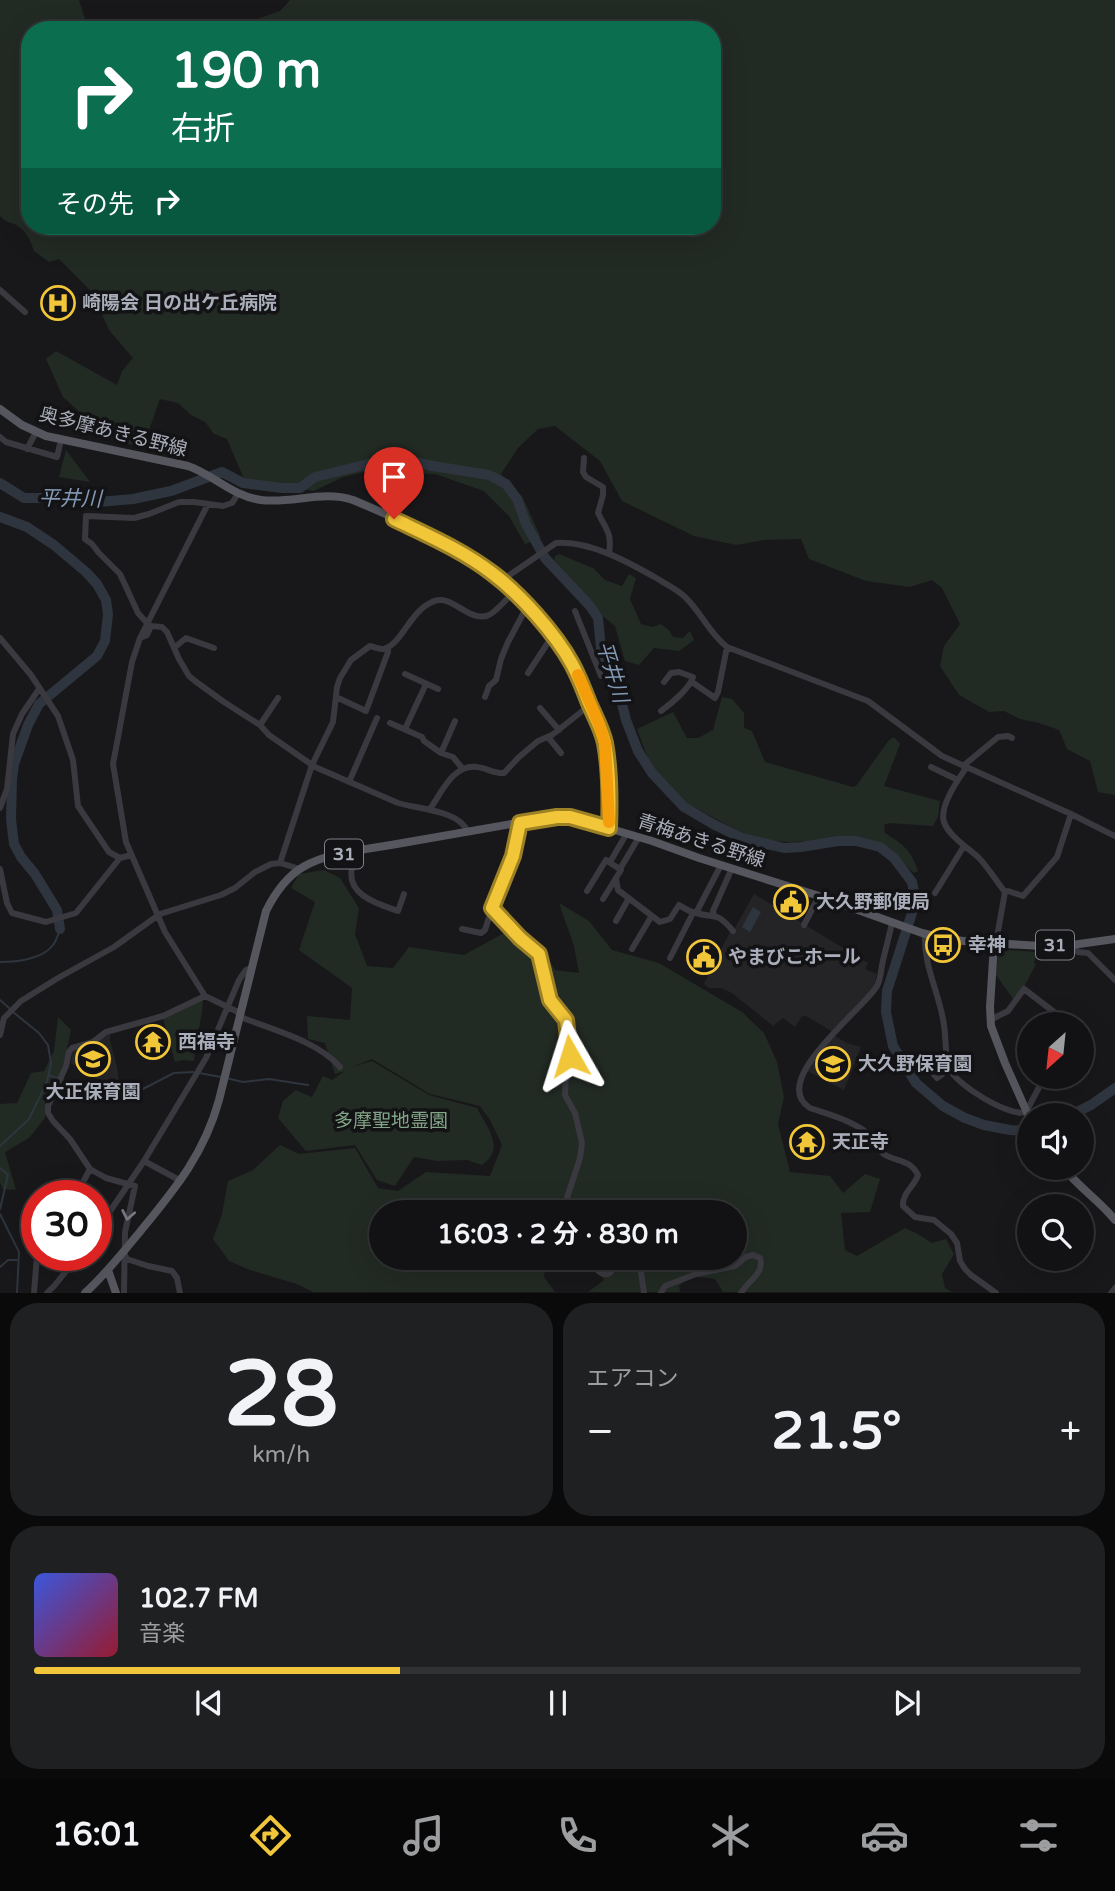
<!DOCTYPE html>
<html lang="ja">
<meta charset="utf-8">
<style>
body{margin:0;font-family:"Varela Round","Noto Sans JP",sans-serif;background:#1f2022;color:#f1f3f6;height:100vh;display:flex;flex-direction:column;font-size:26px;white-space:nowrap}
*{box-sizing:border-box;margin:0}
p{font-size:23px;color:#9c9ea0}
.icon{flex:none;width:38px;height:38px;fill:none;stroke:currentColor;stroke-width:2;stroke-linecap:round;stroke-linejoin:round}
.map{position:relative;height:1293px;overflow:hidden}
.side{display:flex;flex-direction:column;gap:10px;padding:10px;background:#0a0a0b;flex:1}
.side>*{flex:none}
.hud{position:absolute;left:21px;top:21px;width:700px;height:214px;border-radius:28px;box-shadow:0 7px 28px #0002,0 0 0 2px #313234;background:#0b6e4f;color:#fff;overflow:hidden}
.needle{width:46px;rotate:207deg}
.tools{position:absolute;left:1017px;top:1012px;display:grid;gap:14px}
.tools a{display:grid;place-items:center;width:77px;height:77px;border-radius:50%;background:#121214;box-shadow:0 7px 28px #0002,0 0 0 2px #313234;font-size:35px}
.speed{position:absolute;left:21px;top:1180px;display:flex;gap:14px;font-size:35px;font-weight:700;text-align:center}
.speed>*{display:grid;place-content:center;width:91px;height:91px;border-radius:50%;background:#121214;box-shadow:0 7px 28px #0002,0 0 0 2px #313234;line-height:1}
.speed .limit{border:10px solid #d22;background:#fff;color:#111}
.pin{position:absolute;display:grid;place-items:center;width:60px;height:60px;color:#fff;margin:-72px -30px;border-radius:50% 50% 50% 0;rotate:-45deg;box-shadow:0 0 7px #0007}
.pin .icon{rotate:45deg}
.me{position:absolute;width:77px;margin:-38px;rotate:354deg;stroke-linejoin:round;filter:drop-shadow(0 0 5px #0008)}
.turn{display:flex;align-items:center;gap:24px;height:147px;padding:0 35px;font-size:32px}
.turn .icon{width:91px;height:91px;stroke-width:2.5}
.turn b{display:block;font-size:49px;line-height:60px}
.then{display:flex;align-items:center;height:66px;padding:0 35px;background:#0003;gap:14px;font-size:26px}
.big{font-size:52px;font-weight:700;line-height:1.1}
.side .widget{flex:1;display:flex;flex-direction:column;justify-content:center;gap:10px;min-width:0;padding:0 24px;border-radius:28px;background:#1f2022}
.side .dial{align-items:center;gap:0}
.dial b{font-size:91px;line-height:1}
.song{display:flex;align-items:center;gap:21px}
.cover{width:84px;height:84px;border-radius:10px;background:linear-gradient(135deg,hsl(230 70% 55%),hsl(350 70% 35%))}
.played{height:7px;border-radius:4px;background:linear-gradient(90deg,#f2c639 35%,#313234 35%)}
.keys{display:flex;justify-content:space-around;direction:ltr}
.heat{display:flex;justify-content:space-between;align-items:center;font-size:38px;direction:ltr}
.side .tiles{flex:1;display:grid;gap:10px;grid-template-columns:1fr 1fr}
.widget:last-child{grid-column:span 2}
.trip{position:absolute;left:369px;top:1200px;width:378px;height:70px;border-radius:35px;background:#121214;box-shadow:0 7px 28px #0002,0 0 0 2px #313234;font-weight:700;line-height:70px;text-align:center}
.menu{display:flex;height:112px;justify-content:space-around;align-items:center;background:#070708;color:#9c9ea0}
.menu .icon{width:49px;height:49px}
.menu .current{color:#f2c639}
.menu b{font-size:32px;color:#f1f3f6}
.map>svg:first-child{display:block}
</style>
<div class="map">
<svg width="1115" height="1293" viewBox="0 0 1115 1293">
<rect width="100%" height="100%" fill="#18181a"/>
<path fill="#242427" d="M754,894L868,963L865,969L877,974L874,987L833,1032L806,1016H802L795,1027L783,1018L773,1026L732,993L721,988H709L704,984L730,932L732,933Z
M110,1032V1040L117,1067L119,1083L106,1082L86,1074L71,1063L73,1050Z
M835,1036L847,1043L861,1047L844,1090L807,1071L815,1058Z"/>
<path fill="#222a24" d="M0,0H79L85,19L98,30H30V226H712V30H226L280,11L290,0H1115V795L1098,792L1090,761L1067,749L1059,730L1039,723L1020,719L1004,711L989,712L959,695L940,666L944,646L960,624L942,588L932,580L910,587L866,581L809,559L801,539L764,540L736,545L694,536L622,501L600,461L555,426L538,429L518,448L501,474L523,498L541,538L525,544L509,516L484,491L435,474L364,472L343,477L314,491L244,479L227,439L214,434L205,422L191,415L178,403L160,399L149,430L139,447L109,438L63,397L46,359L56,351L117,385L122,371L133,358L109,330L91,291L59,259L49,262L34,251C31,241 26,230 16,225C9,221 6,223 0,216Z
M66,450L90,482L59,477Z
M559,554L593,568L605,580L622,586L629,574L636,578L630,599L641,624L652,627L661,624L669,630L673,637L683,638L690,631L694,640L679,651L654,648L639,665L625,661L615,626L594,609L555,561L554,557Z
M722,697L732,699L744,713V728L752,731L765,762L853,787L856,786L889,740L894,737L900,744L884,786L940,801L938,817L933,826L889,823L884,825L885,833C903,844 911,850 918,871L914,873L886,847L847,839L789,842L754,839L686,803L650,764L637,729L673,712L687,738H698L713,730Z
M324,870L340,878L359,908L355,934L367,966L393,968L409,947L464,955L504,933L542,948L555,970L579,973L574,946L559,903L589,921L612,950L659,963L742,1012L764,1033L777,1062L784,1097L778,1124L790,1172L830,1176L843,1193L865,1174L880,1179L870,1212L841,1213L845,1250L857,1256L905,1228L918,1234L932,1243L946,1239L954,1254L942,1274L945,1288L952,1292H723L715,1279L691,1276L679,1286L680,1292H588L604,1280L591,1258H735V1213H572L568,1200L560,1197L551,1206V1213H382V1258H547L544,1277L555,1292H313L297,1284L250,1270L229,1261L213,1239L222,1214L228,1181L253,1170L280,1145L299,1154L355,1148L378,1188L398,1191L426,1172L490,1176L502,1145L490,1120L480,1106L430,1094L372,1059L352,1067L372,1061L429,1095L477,1108C487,1127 506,1149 482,1165L467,1160L437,1161L414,1157L395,1186L377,1180L355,1145L306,1151L278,1118L283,1101L296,1090L312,1097L323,1076L332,1080L345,1071L335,1074L325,1043L308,1039L307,1016L350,1020L352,988L299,950L315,902L291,888L299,874Z
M1007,950L1037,952L1034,963L1036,964L1024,987L1014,1000L996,975L998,954Z
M203,1000C202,1021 195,1040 194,1061L183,1060L175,1062L163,1018Z
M58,1017L71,1030L64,1063L54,1088L45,1100V1118L29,1138L5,1152L16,1190L3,1189L0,1183V1104L17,1103L31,1073L44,1071L54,1051Z"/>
<path fill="#2e353e" d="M753,907L761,912L750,932L742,927Z"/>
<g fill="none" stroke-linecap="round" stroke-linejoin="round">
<path stroke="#2e353e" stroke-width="2" d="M0,962C17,962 43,959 53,945C57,940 58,934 60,929
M0,1000L9,1008
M199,1073L221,1077
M48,1075L83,1087L102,1090L137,1092L174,1073L193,1072
M226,1078L243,1082L269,1079L308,1085
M0,1146L29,1119L47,1082L51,1063L48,1045L39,1033L13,1012
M0,1168L8,1175L0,1209
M0,1214L19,1252L17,1293
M0,1267L8,1260H17"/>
<path stroke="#2e353e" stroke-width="10" d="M0,483L24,498H58L86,503L133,499L171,491L222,472L243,483L282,488H300L315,477L385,460L401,459L433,466L489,475L506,484L517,499L526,524L545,558L590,606L598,618L601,648L620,696L626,720L638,751L652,773L684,807L713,824L742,838L784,848L801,847L838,841H856L880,847L894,858L912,882L914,892L912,913L887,991L886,1012L893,1046L916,1083L943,1106L965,1118L984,1125L1010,1130L1029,1131
M0,517L27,527L54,545L86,572L97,584L106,600L108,614L105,641L97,656L39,704L28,725L14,764L12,779L11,819L14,844L21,857L35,874L57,910L60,929
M1071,1115L1091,1105L1115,1088"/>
<path stroke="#39393f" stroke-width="6" d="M0,290L25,312
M0,437L6,442L57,457L61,440
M27,449L36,432
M584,458L583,472L586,477L603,487V495L598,513C607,531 612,533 609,554
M208,504L140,638L132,662L113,764L126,842L165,932L205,996L236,1011L243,1018C274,1030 319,1042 340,1067
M501,581L556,543C589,540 630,563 658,579C667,585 677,589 685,597C701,612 709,633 727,647L868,701L942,756L1071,814L1115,836
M575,611L601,676
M147,623L138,613L120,574L99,553L92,544L85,539L86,516L134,518L149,514L179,502H194L223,506L232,503L238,494
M0,638L31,675L58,716L73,760L78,806L109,852L120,858
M140,638L147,635L151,626L162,627L167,632L179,659L189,676L195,681L224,702L260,725L269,735L315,767L398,803C417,809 459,810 468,832
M174,648L186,638L214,648
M528,673L553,635
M405,674L438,689
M692,682L715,698L718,692L727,647
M336,697L366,711L388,652V647
M485,697L489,686L496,680L501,659L508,642L523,614L529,608
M540,708L559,730
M661,711C671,704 690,688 693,677L679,672L671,673L664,682
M390,723L422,737L424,741L441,753L453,757L462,768
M260,725L278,698
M405,729L426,684
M548,737L561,753
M441,753L455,721
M963,766L998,737L1008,736L1012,738
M931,767L958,780
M966,768C958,780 939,806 944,822C948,835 968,848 978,857C988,867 996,881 1005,892L997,937L994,944
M349,782L377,718
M0,808L7,789L13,734L22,714L39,689
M430,809C442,792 453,764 477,767C487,768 494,774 504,773L519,757L538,741L552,735L590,705
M520,823L513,856L492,908L520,938L539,954L546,988L550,1000L566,1020L570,1056L566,1069L565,1095L575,1113L582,1143L580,1158L562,1213
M357,851C356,856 353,862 352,868C346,895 378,904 398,911L404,894
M610,862L627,833
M280,863L312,765L333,722L337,687L340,678L351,660L370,646C375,647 381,651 386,648C402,642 411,611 432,602C452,592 469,624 489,615C498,610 506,599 514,592
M0,869L7,903L12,913L46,922L76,913L120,858L131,855
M620,869L639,837
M616,879L618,890L660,922L670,919L679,905C684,908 690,912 696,913C717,919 716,911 733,931
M587,891L606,860L621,870L603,899
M1005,892L1008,891L1023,896L1057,857L1071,814
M935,893L964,846
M696,913L721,865
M714,915L713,911L732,868
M616,921L629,898
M892,923C889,937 885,951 882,965C881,972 880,981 877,986C864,1009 767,1081 810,1108C830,1115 854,1121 870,1135C876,1141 878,1152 887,1156C900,1162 910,1160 918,1175C914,1187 902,1193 903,1206L915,1217L934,1220L951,1234L957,1243L960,1261L965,1269L971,1275L996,1293
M804,925L819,896
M462,929L481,933L485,930L492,908
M925,934C923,965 940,995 944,1025C946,1036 945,1058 949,1068C955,1084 1010,1118 1026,1112L1045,1076
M1072,945L1078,952L1088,953L1115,980
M632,949L651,917
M670,958L693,913
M990,1020L1008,1011L1024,989L1058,1015L1059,1022L1058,1024
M0,1035L4,1018L21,1001L58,978L114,947L160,914L221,895L235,888L255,872L271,864L280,863L300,869
M920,1058L937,1078L949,1069
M144,1161L181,1181
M72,1195L82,1184L90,1169
M96,1232L144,1161L206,1058L239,980L246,970L251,968
M124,1253L127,1259L148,1266L172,1271L177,1278L180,1293
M587,1258C591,1262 596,1270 601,1273C612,1278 615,1266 613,1258
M635,1258L640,1266L644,1293
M34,1293L37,1255
M47,1293L55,1285L79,1255
M124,1293L125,1232L135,1186L106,1178L90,1169L70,1139L53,1121L48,1113V1106L66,1066L69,1052L72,1048L93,1042L106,1032L163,1016L205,996
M661,1293L665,1286L696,1274L735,1266L746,1257L753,1255L760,1258C765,1273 748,1281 741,1293
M1111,1293L1115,1288"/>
<path stroke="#55565e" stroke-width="8" d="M0,409L22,425L46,436L188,466C214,475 232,496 261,500C292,504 323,490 353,500C398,519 452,542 491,572C519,593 555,633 572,664C579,676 584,690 589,703C594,716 602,728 605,743C610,770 610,801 609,828
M994,944L990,1007L991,1026L1005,1063L1029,1117
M1063,1167C1078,1187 1099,1200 1115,1220
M108,1270L116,1293
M85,1293C105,1275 122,1253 139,1233C174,1190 204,1155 219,1100L266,911C275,893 286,877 303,867C329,852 363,850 391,845C437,837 483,829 529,821L557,817H570L652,841L699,858L819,896L922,933L947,939L972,942L1042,946L1072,945L1115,939"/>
</g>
<defs><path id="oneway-chevron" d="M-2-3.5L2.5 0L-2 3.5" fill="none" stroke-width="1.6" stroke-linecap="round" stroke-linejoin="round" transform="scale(1.75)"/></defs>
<use stroke="#777983" href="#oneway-chevron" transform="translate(128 1215) rotate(101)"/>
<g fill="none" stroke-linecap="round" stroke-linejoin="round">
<g stroke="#9d8125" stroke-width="18">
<path id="route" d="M394,519C427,535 462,550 492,573C520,594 555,633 572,664C579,677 584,690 589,703C595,717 602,729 605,743C610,770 610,801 609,828L570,817H557L520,823L513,856L492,908L520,938L539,954L550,1000L566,1020L570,1056"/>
</g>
<use href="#route" stroke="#f2c639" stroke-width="12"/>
<path stroke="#f59e0b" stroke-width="12" d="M578,675L599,724L605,743L609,822"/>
</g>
<defs>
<g id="hospital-ring" transform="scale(1.75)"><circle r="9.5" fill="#131315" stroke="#f2c639" stroke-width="1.5"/><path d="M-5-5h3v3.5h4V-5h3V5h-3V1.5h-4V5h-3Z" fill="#f2c639"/></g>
<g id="civic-ring" transform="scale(1.75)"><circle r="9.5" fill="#131315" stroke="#f2c639" stroke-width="1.5"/><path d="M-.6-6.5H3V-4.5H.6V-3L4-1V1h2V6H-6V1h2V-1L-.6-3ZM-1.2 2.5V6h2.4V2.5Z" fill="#f2c639"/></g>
<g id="bus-ring" transform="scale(1.75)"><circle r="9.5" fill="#131315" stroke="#f2c639" stroke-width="1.5"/><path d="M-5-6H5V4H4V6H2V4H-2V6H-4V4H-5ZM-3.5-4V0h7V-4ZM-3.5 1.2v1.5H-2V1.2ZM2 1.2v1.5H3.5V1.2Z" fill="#f2c639"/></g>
<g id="temple-ring" transform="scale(1.75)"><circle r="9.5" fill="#131315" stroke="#f2c639" stroke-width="1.5"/><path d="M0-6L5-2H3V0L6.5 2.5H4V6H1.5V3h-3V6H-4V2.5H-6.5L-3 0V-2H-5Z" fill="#f2c639"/></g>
<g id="school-ring" transform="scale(1.75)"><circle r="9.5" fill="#131315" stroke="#f2c639" stroke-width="1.5"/><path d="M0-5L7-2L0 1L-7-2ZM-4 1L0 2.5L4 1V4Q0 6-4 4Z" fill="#f2c639"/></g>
</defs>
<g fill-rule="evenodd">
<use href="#hospital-ring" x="58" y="303"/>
<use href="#civic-ring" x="791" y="902"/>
<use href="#bus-ring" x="943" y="945"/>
<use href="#civic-ring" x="704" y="957"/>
<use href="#temple-ring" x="153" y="1042"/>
<use href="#school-ring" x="93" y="1059"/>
<use href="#school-ring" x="833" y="1064"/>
<use href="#temple-ring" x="807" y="1142"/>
</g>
<g text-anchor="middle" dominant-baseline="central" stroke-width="7" stroke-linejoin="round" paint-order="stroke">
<g fill="#131315" stroke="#7d8088" stroke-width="2">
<rect x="325" y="839.5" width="38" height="29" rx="5"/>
<rect x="1036" y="930.5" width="38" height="29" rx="5"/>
</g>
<g font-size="18" font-weight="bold" fill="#aaaeba">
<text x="344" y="854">31</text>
<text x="1055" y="945">31</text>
</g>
<g font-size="19" font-weight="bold" fill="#aaaeba" stroke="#131315" text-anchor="start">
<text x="82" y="303">崎陽会 日の出ケ丘病院</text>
<text x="816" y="902">大久野郵便局</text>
<text x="968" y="945">幸神</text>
<text x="728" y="957">やまびこホール</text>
<text x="178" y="1042">西福寺</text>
<text x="858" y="1064">大久野保育園</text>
<text x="93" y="1092" text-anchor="middle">大正保育園</text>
<text x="832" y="1142">天正寺</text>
</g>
<g font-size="19" fill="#aaaeba" stroke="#131315">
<text transform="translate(113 432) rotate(14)">奥多摩あきる野線</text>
<text transform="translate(701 841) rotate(18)">青梅あきる野線</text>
</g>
<g font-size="19" fill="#82a587" stroke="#131315">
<text x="391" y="1121">多摩聖地霊園</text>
</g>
<g font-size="21" font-style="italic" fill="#8298b4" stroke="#131315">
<text transform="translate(70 499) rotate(1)">平井川</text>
<text transform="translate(612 672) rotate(73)">平井川</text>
</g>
</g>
</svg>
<div class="tools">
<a><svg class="needle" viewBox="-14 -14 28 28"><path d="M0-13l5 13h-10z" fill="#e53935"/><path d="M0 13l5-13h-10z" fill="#9c9ea0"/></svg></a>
<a><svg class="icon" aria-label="sound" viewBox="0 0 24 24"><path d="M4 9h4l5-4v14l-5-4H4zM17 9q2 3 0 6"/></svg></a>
<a><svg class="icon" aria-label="search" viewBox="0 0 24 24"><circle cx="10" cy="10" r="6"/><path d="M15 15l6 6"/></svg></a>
</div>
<div class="speed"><div class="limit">30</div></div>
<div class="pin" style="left:394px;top:519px;background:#d93025"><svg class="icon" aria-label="arrive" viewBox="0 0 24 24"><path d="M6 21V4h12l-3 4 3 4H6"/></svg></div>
<svg class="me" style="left:570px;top:1056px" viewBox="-20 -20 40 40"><path d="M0-17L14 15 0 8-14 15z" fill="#f2c639" stroke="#fff" stroke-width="4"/></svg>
<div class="trip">16:03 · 2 分 · 830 m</div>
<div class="hud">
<div class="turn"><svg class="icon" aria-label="right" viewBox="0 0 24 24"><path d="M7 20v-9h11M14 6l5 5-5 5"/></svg><div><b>190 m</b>右折</div></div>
<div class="then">その先<svg class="icon" aria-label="right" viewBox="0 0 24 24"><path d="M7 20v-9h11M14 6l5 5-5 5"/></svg></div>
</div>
</div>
<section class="side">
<div class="tiles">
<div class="widget dial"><b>28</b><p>km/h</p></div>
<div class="widget"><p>エアコン</p>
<div class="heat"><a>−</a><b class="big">21.5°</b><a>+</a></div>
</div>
<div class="widget">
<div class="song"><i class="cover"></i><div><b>102.7 FM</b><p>音楽</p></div></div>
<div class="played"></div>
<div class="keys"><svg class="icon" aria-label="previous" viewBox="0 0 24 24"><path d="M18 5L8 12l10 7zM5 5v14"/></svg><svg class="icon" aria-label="pause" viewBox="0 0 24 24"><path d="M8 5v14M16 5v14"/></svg><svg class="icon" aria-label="next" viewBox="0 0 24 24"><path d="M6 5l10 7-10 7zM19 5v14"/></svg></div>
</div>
</div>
</section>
<nav class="menu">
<b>16:01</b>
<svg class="icon current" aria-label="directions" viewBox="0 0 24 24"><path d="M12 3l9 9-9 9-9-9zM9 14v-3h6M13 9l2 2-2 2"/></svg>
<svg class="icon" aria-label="music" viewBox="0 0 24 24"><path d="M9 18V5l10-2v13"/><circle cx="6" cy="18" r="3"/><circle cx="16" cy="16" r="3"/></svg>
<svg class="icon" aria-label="phone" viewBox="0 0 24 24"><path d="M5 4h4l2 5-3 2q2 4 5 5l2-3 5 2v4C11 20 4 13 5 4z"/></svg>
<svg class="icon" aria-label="climate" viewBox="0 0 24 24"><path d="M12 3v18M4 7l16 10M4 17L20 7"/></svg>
<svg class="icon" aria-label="car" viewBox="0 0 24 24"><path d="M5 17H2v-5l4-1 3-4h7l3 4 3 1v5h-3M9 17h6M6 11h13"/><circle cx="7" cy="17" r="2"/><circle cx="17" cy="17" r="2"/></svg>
<svg class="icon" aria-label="filters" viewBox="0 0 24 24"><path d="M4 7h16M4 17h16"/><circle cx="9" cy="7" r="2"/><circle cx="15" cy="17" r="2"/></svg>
</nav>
